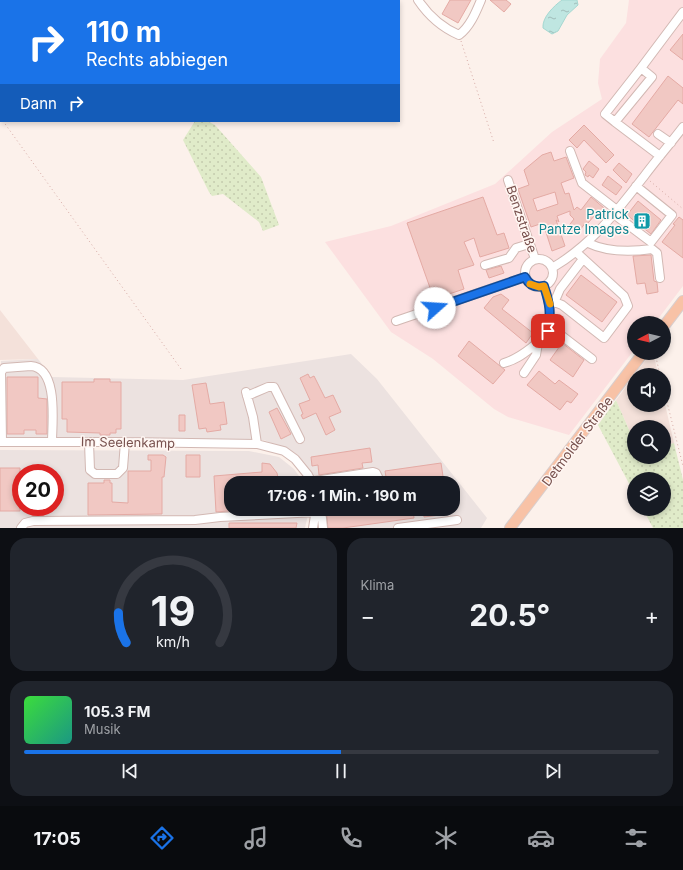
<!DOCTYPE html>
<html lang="de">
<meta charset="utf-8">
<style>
body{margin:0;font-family:Inter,sans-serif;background:#20242c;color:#f1f3f6;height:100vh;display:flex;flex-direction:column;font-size:15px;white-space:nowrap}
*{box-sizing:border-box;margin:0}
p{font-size:13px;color:#9ea1a6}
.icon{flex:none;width:22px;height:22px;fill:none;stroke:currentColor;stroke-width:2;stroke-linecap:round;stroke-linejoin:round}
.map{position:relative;height:528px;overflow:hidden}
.sheet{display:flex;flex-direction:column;gap:10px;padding:10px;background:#0d0f14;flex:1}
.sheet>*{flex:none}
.top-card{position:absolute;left:0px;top:0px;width:400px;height:122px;box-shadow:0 2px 6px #0003;background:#1a73e8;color:#fff;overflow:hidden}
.needle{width:26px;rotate:263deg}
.buttons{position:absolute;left:627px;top:316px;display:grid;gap:8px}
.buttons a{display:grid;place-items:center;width:44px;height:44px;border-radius:50%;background:#171b24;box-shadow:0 2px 6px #0003;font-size:20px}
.speed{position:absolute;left:12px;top:464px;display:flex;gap:8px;font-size:20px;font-weight:700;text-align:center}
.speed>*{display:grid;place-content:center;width:52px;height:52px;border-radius:50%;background:#171b24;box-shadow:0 2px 6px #0003;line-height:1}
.speed .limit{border:6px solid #d22;background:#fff;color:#111}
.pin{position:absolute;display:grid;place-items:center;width:34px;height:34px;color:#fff;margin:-17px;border-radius:8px;box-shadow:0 2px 6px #0006}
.me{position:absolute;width:44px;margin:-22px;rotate:71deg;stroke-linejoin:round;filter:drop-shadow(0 0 3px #0008)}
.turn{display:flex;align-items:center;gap:14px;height:84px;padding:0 20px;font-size:18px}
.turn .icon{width:52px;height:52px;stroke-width:2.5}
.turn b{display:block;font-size:28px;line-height:34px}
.then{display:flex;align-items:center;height:38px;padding:0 20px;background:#0003;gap:8px;font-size:15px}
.big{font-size:30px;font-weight:700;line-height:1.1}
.sheet .tile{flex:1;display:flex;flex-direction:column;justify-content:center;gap:6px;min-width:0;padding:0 14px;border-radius:16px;background:#20242c}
.sheet .dial{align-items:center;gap:0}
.dial svg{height:104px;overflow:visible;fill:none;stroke:#363941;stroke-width:7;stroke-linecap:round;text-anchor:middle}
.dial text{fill:#f1f3f6;stroke:none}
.song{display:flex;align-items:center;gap:12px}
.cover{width:48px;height:48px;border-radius:6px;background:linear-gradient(135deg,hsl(120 70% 55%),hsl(170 70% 35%))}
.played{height:4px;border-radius:2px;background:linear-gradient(90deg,#1a73e8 50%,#363941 50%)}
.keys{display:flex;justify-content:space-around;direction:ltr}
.heat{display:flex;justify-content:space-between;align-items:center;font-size:22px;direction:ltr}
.sheet .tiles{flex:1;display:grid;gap:10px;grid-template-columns:1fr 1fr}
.tile:last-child{grid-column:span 2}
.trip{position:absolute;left:224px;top:476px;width:236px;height:40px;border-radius:16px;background:#171b24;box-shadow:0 2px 6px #0003;font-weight:700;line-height:40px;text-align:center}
.tabs{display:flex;height:64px;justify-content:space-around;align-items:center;background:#090b0e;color:#9ea1a6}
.tabs .icon{width:28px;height:28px}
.tabs .selected{color:#1a73e8}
.tabs b{font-size:18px;color:#f1f3f6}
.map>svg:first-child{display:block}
</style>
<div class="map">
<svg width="683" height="528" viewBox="0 0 683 528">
<defs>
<pattern id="grass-dots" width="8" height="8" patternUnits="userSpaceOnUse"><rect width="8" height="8" fill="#e0ebc9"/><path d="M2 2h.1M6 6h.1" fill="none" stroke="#c4cbae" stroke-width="1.8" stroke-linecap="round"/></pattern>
<pattern id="water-ripples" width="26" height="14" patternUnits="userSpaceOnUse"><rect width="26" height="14" fill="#bfe6e1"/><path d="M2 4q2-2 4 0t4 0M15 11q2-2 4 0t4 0" fill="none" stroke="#a0bdb9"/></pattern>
</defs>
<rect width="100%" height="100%" fill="#fcf1eb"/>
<path fill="#f4e1da" d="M0,310L38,359L0,360Z
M654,355L658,375H634L649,356Z
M634,376V405H664V400L674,443L664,446V427H634V441L616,400Z"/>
<path fill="#fce0e0" d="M629,0H683V286L655,323H634V350L569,435L508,417L494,409L433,359L391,332L325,242L391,226L495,184L552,132L602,99L598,83L600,59L626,23Z"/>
<path fill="#ece2e0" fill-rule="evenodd" d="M351,354L377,379L487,518L481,528H317L319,509H453V483H316V480L295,453L264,440L0,438L1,361L38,359L52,377L183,380Z
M0,450L249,451L279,457L294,469L304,483H231V509H309V510L305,528H0ZM21,473H55V507H21Z"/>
<path fill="url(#grass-dots)" d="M195,121H207L215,125L261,177L279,225L263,231L259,222L223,194L212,196L209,192L183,140Z
M616,400L634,441V457H664V446L674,443L683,480V528H653L643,509H664V479H634V493L598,425Z"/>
<path fill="url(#water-ripples)" stroke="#a6d8d1" d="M562,0H577L578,5L567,15L558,31L552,34L543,28C542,17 554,6 562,0Z"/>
<path fill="#f1c8c3" stroke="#e4aaa4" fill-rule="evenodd" d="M450,0H471L458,23L442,14Z
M490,0H506L511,4L504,12Z
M683,34V60L670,50Z
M668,76L683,88V104L678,100L649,137L632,124Z
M584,125L614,155L606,163L584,140L577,148L569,140Z
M551,152L554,161L566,157L574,178L561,183L565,194L569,193L574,210L577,207L581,210L591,197L604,208L597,217L595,215L588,223L586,222L580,230L578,228L574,234L567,228L574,219L570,215V211L557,216L559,222L556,220L565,246L552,251L543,223L531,227L518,189L529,185L524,170L542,155ZM555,192L558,204L537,211L533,199Z
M589,161L599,169L593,178L589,175L588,177L585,175L586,172L583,169Z
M619,163L632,174L626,183L613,170Z
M608,176L622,187L616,195L602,185Z
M483,197L497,235L504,233L509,248L480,257L474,238L464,242L474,265L458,270L464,289L434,299L407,223Z
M638,201L661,220L651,234L627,215Z
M679,217L683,220V258L662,242L675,225L673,224Z
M651,255L654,281L657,282L658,292L647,294L645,283L637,284L633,256Z
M501,266L504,273L489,278L486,270Z
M581,275L617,302L602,322L566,295Z
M501,294L509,300L502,309L533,333L526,343L484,308L493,297Z
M469,341L505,370L493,384L458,356Z
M562,343L584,360L573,377L550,360Z
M539,371L555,384L559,380L578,394L571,403L567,401L560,410L527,385Z
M308,374L310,378L314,376L325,398L333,395L341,412L329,417L335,430L326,435L316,413L303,419L301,415L303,414L299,404L310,400L300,378Z
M7,377H38V398L47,399V434H36V430H24V434H7Z
M94,379H110V382H121V429H116V433H110V435H100V433L67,432V419H62V382H94Z
M206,383L210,404L224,402L227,424L220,425L221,430L207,432L206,428L199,429L192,385Z
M277,408L291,434L281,439L269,412Z
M179,415H185V431H179Z
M370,448L372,462L362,463L363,468L319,475L318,465L312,466L311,457Z
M148,455H163L166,457L164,477H162V514L88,515V483H104V480H110V483H112V502L128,503V471H151V460H148Z
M186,455H200V477H186Z
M262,463L270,464L277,473L278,478L263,480V483H231V509H241V510L216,512L214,476L262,472Z
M441,463L444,483H387L385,471Z
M0,468H20V511H0Z
M370,478L372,483H343V482Z
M326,509H413L414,518L343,528H328Z
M423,509H447L448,514L424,517Z
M229,523H297L296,528H229Z"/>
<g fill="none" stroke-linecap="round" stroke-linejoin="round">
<g stroke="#d2b8b3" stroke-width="10">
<path id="minor" d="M418,0C428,15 443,28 459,35C470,27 476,12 481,0
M615,122L605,114L641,68
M658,134L671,143
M570,151L582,183L618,211
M660,156L615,122L652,77L641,68L683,12
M508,180L535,259
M615,215L651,242L672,215L636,186
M588,243C607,252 631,252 652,249L657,253L660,278
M525 273a14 14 0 1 1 28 0a14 14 0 1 1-28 0Z
M485,265L509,258L516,248L529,244
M552,268C593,244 616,212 645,175C657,159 670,144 683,127
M549,302L557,303L562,305L604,338L628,306L624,296L576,252
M554,303L560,289L583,259
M396,321L525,277
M549,326L592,359
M504,363C515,360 522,355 531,348C555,330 553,312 544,286
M524,373L536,355L538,343
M246,392L253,417L257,444
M247,396L268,387H274L300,439
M0,442H125L257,444L284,451L295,459L308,475L312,483
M2,442L1,372L4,368L31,366C59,368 52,424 52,442
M89,442L90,470L95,474H117L123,468L125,442
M302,483L373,472L376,473L381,483
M322,518L323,528
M21,528L25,523L33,521L195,520L220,517L316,512
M313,528L316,509
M398,528L457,520"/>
</g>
<g stroke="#d9cecd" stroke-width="12">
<path id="major" d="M664,326L683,301
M510,528L643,353"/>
</g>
<path stroke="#d7aba6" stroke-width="1" stroke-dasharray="1 3" stroke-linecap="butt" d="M461,41L494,143
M0,117L1,118
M3,121L181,369
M650,181L683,209
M655,353L660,375
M664,390L683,466"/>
<use href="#minor" stroke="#fff" stroke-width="8"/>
<use href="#major" stroke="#f8c2a6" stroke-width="10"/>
</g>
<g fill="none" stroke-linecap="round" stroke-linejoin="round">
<g stroke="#114b97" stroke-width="10">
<path id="route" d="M435,308L525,277C529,285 535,288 544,286C550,305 551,312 548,331"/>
</g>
<use href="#route" stroke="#1a73e8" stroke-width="7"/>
<path stroke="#f59e0b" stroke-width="7" d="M530,284L539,287L544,286L550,304"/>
</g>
<defs>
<g id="building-square" transform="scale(0.9)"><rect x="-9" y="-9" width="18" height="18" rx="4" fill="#0f9aa8" stroke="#fff6f2"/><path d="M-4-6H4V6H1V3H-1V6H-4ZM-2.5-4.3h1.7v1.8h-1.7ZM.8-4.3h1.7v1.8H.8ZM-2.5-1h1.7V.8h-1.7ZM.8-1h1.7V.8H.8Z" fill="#fff"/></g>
</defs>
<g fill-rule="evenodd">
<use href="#building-square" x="642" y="221"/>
</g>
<g text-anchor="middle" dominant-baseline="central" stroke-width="3" stroke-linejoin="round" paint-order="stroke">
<g font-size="13" fill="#0d838f" stroke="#fff6f2" text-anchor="end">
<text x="629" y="214">Patrick<tspan x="629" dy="15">Pantze Images</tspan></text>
</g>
<g font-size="13" fill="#78514e" stroke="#fff6f2">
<text transform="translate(522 219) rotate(71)">Benzstraße</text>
<text transform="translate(577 441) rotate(-53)">Detmolder Straße</text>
<text transform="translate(128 442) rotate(1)">Im Seelenkamp</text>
</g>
</g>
</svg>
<div class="buttons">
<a><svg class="needle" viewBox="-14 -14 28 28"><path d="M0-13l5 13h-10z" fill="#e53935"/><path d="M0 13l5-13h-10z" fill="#9ea1a6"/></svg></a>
<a><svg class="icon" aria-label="sound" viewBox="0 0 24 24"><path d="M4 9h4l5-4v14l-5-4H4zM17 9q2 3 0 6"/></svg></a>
<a><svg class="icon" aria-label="search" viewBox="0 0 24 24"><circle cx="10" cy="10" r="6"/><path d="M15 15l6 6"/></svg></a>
<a><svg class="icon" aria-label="layers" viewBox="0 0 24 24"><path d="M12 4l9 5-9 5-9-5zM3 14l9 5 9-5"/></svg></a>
</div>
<div class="speed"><div class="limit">20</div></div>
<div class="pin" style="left:548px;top:331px;background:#d93025"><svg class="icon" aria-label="arrive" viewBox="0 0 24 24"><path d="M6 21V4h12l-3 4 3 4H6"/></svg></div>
<svg class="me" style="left:435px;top:308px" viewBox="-20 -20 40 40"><circle r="19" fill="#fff"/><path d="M0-13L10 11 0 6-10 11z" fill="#1a73e8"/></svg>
<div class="trip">17:06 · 1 Min. · 190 m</div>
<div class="top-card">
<div class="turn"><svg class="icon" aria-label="right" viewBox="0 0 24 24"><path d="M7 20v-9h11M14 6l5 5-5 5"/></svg><div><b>110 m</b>Rechts abbiegen</div></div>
<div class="then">Dann<svg class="icon" aria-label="right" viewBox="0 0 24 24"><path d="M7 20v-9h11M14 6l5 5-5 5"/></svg></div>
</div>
</div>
<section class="sheet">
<div class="tiles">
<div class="tile dial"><svg viewBox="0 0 100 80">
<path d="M14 69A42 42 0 1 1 86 69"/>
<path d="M14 69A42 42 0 0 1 8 46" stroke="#1a73e8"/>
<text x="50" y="56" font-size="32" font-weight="700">19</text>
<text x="50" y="72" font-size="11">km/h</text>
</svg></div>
<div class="tile"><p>Klima</p>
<div class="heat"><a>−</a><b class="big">20.5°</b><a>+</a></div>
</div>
<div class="tile">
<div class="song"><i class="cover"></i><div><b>105.3 FM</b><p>Musik</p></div></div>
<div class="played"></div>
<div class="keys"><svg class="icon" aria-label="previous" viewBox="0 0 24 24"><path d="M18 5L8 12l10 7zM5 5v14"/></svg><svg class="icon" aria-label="pause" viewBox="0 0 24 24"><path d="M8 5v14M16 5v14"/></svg><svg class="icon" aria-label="next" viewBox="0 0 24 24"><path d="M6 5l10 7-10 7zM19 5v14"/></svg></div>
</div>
</div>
</section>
<nav class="tabs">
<b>17:05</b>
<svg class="icon selected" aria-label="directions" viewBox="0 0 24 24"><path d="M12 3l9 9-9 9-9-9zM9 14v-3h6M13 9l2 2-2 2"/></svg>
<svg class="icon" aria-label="music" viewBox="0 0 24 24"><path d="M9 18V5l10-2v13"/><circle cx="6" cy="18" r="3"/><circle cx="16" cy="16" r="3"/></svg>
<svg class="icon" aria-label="phone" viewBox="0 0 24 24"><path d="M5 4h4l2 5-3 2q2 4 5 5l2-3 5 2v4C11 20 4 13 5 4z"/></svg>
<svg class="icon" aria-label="climate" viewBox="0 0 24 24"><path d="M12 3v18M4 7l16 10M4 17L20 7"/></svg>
<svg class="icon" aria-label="car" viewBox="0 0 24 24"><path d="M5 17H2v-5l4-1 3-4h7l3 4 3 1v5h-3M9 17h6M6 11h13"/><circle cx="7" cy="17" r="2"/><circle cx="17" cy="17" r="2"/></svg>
<svg class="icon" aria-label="filters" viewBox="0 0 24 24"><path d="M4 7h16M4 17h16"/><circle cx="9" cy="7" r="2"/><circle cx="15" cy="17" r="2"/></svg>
</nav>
